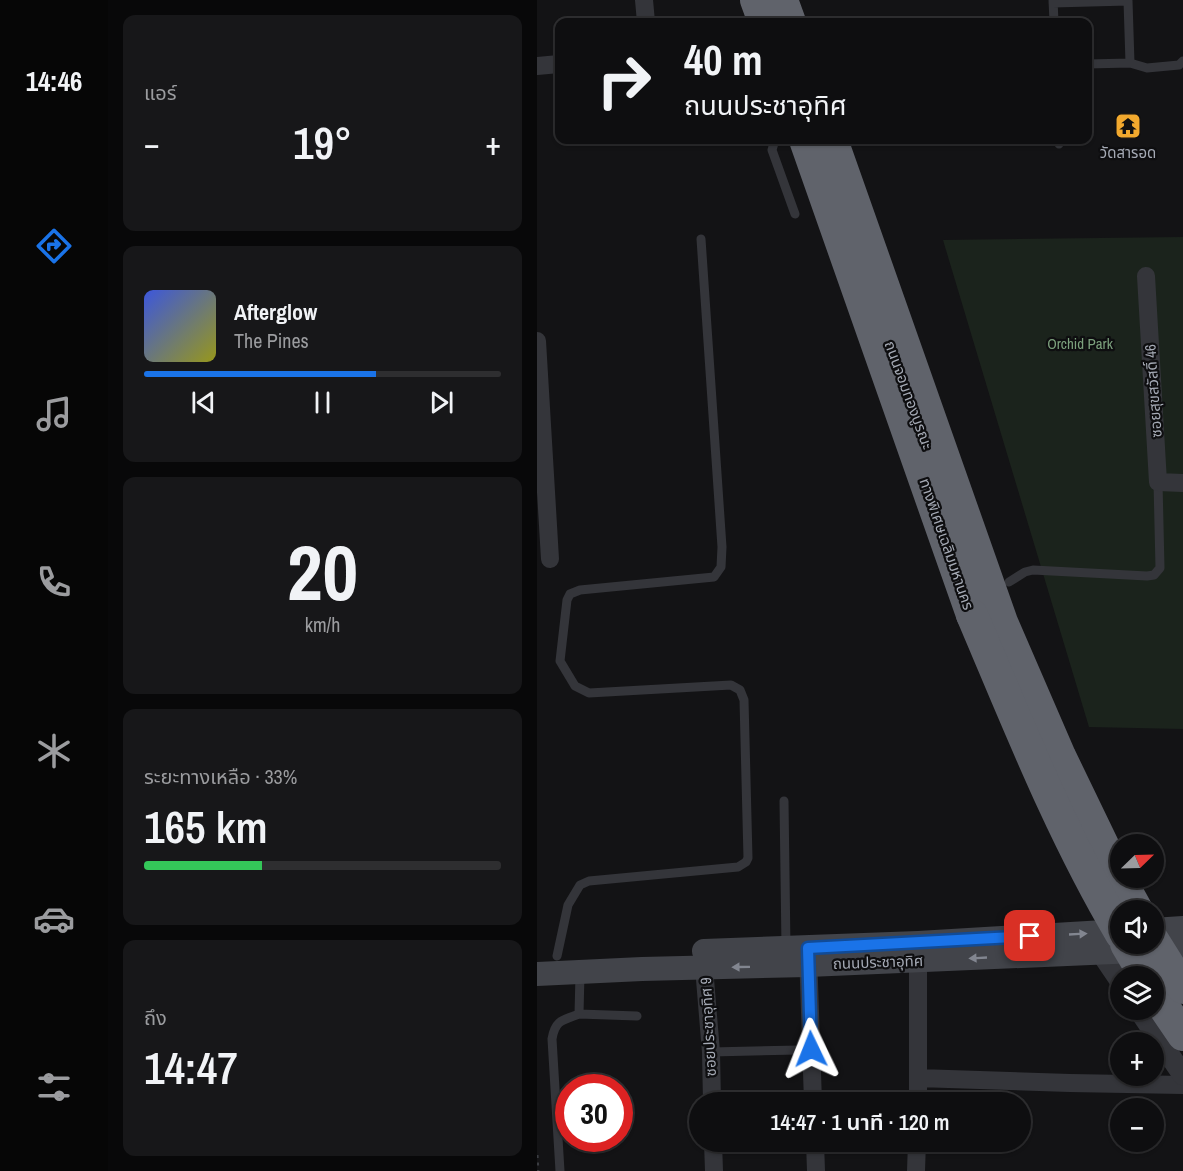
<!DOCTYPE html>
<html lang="th">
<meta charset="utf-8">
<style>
body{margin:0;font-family:"Archivo Narrow","Noto Sans Thai",sans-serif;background:#171719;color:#f1f3f6;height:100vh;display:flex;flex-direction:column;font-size:22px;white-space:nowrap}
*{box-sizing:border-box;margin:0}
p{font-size:20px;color:#9b9c9f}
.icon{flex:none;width:33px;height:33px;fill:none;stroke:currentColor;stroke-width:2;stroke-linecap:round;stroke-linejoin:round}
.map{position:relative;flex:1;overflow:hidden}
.drawer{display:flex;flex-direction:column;gap:15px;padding:15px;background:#080809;width:429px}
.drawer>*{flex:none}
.top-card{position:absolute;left:18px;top:18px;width:537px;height:126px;border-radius:12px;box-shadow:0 2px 4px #0004,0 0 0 2px #2e2e30;background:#0e0e10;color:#f1f3f6;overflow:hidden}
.needle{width:39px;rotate:67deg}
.controls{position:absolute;left:573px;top:834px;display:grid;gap:12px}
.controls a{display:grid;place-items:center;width:54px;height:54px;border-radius:50%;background:#0e0e10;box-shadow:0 2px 4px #0004,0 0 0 2px #2e2e30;font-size:30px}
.speed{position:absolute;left:18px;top:1074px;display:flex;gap:12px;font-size:30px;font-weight:700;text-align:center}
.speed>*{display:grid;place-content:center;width:78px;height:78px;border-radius:50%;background:#0e0e10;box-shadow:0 2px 4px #0004,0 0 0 2px #2e2e30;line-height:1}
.speed .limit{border:9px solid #d22;background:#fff;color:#111}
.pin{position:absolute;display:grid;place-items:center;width:51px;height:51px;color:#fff;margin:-26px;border-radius:12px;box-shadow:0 3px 9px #0006}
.me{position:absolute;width:66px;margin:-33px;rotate:358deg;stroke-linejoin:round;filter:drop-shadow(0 0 4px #0008)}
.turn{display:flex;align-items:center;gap:21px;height:126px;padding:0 30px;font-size:27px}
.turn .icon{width:78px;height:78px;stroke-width:2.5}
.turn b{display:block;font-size:42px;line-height:51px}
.big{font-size:45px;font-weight:600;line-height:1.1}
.drawer .widget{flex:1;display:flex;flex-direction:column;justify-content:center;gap:9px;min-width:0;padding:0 21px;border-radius:12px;background:#171719}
.drawer .dial{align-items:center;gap:0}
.dial b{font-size:78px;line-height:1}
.song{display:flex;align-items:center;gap:18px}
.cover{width:72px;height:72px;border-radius:9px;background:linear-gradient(135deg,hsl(230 70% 55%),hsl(60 70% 35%))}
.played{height:6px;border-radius:3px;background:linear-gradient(90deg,#1a73e8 65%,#2e2e30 65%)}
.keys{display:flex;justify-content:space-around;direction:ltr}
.heat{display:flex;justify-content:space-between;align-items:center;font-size:33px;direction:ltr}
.charge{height:9px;border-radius:4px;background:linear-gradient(90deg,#34c759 33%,#2e2e30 0)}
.trip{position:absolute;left:152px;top:1092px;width:342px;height:60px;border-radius:30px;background:#0e0e10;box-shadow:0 2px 4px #0004,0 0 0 2px #2e2e30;font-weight:600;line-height:60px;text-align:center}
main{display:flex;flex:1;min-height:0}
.menu{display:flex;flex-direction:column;width:108px;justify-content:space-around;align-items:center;background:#060606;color:#9b9c9f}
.menu .icon{width:42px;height:42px}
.menu .selected{color:#1a73e8}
.menu b{font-size:27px;color:#f1f3f6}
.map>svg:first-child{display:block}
</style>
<main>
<nav class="menu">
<b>14:46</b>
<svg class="icon selected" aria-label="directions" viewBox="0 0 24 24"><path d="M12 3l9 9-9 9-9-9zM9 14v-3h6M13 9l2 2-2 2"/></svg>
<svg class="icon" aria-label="music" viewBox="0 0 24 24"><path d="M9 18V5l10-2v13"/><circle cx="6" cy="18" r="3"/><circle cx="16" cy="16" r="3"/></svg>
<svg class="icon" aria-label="phone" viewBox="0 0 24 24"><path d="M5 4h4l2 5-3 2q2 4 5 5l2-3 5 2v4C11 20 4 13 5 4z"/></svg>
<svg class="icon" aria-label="climate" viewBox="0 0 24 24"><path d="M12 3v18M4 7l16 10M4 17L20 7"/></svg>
<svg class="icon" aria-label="car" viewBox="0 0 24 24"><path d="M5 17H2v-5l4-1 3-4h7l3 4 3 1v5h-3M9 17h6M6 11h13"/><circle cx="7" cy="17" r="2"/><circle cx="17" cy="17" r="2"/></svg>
<svg class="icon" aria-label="filters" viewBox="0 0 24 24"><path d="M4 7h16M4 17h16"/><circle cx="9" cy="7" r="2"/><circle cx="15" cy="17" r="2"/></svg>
</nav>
<section class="drawer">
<div class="widget"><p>แอร์</p>
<div class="heat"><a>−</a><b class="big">19°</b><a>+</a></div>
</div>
<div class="widget">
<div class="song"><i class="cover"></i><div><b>Afterglow</b><p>The Pines</p></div></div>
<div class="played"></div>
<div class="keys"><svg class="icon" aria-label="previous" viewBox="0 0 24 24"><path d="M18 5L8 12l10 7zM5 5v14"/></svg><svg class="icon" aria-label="pause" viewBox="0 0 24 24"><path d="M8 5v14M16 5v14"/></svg><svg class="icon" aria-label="next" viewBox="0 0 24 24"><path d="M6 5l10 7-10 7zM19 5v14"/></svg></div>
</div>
<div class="widget dial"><b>20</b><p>km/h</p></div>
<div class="widget"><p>ระยะทางเหลือ · 33%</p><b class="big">165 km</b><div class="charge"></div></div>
<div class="widget"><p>ถึง</p><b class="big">14:47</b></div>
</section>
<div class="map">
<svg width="646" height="1171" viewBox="0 0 646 1171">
<rect width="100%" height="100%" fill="#131315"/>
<path fill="#1b231c" d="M646,237V729L552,727L406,240Z"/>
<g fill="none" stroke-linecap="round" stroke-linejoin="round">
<path stroke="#3a3c41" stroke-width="3" stroke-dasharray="3 4.5" stroke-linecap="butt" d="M0,1155L1,1171"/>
<path stroke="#34353a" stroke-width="9" d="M516,0L517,22
M516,3L591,1L593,63
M550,64L593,63L610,68L642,65L646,61
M241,140L237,143L235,150L258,214
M522,140V144
M472,582L488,572L496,570L610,576L617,575L623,568L621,482
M247,801L249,948
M20,956L31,905L43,885L52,881L201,867L209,862L211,858L207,700L203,690L194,685L52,693L38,686L23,661L30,600L33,594L43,590L177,577L184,567L185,547L164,239
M42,1014L100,1016
M174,1052L262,1050
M23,1171L15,1039C18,1020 26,1020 42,1014L43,974"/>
<path stroke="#34353a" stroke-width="18" d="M107,0L109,22
M0,66L22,64
M609,276L621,482L646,483
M0,341L13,559
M381,948V1102
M271,952L276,1102
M166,955L174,1052L175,1102
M381,1078L533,1083L646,1085
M176,1142L177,1171
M278,1142L279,1171
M379,1171L380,1142"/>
<path stroke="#34353a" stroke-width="21" d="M563,951L584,982
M602,1010L646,1075"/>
<path stroke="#42444a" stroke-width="24" d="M616,930L646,928
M167,951L381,943L584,931
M0,974L105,969L271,965L646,949"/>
<path stroke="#60636b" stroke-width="32" d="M219,0L227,22
M245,0L253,22
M268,140L435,615
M295,140L465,622L523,756L579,872L600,910
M616,991L646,1035"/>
<path stroke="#60636b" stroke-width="32" d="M435,615C481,723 524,833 584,934
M616,940L646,988
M589,944L608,976"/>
</g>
<defs><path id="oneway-solid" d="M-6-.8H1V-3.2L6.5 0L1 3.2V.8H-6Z" transform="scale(1.5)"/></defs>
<g fill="#828690">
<use href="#oneway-solid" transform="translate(541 934) rotate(-3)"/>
<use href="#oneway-solid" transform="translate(441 958) rotate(177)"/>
<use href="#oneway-solid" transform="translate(204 967) rotate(179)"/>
</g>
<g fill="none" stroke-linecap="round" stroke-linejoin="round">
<g stroke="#114b97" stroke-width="15">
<path id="route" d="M274,1049L271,948L493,936"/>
</g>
<use href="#route" stroke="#1a73e8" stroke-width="10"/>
</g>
<defs>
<g id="temple-square" transform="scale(1.35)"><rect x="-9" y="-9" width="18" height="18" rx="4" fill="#f2a92e" stroke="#0e0e10"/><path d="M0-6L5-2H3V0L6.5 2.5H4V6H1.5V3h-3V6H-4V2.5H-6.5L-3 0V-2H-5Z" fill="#111"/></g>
</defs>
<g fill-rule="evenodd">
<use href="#temple-square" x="591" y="126"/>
</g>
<g text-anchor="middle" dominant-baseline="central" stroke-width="4.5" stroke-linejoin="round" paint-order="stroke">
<g font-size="15" fill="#a5aab5" stroke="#0e0e10">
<text x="591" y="152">วัดสารอด</text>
</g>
<g font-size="15" fill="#7ca17d" stroke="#0e0e10">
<text x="543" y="343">Orchid Park</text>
</g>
<g font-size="15" fill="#a5aab5" stroke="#0e0e10">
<text transform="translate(616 391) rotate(-94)">ซอยสุขสวัสดิ์ 46</text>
<text transform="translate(372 395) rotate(70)">ถนนจอมทองบูรณะ</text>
<text transform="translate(410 544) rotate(71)">ทางพิเศษเฉลิมมหานคร</text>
<text transform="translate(341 962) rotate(-2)">ถนนประชาอุทิศ</text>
<text transform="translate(171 1027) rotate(-93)">ซอยประชาอุทิศ 9</text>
</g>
</g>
</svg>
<div class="controls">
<a><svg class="needle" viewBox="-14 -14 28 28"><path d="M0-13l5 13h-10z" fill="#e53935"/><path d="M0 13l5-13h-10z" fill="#9b9c9f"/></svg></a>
<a><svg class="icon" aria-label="sound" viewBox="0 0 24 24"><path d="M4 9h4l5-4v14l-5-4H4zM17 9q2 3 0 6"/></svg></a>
<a><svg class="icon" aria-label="layers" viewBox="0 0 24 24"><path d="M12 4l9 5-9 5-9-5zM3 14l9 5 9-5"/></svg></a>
<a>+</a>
<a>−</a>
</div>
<div class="speed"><div class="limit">30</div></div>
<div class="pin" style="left:493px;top:936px;background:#d93025"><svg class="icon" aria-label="arrive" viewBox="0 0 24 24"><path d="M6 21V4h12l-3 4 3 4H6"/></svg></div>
<svg class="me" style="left:274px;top:1049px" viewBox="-20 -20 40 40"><path d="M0-17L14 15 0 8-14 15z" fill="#1a73e8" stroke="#fff" stroke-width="4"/></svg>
<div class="trip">14:47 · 1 นาที · 120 m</div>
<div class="top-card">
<div class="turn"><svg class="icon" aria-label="right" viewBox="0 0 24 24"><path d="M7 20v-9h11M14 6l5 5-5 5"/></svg><div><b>40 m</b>ถนนประชาอุทิศ</div></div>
</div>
</div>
</main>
